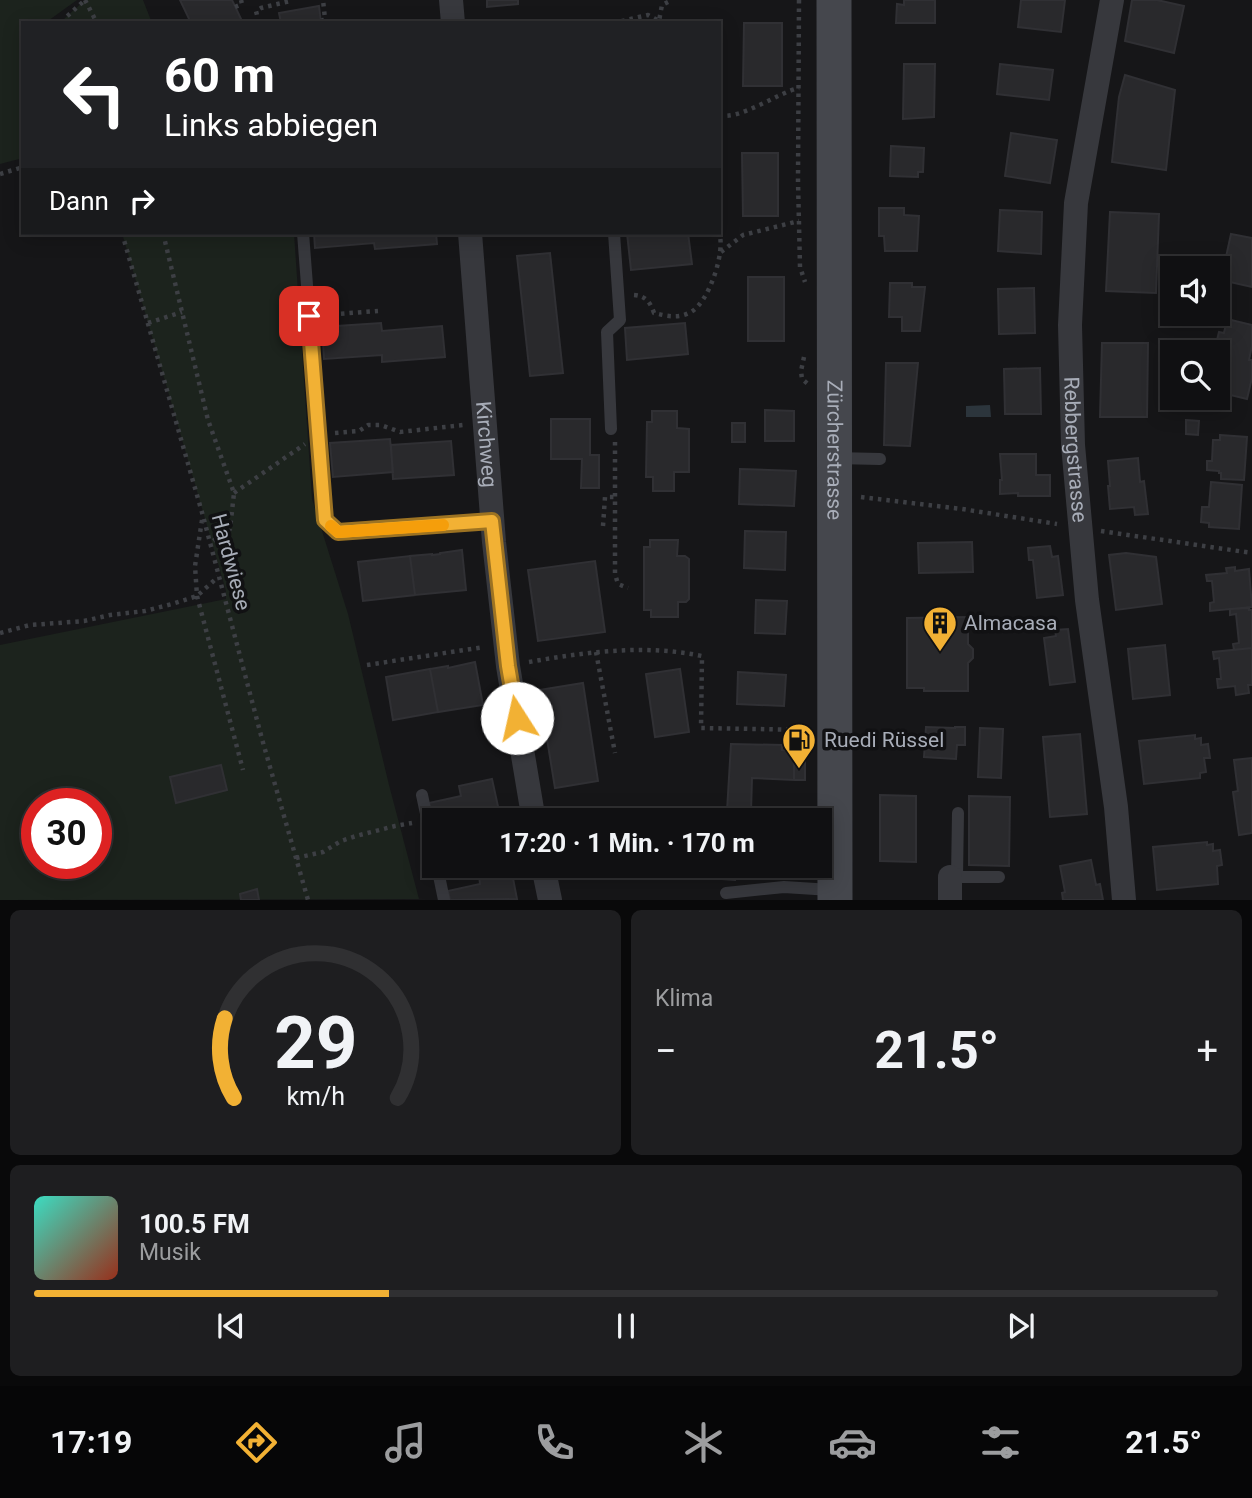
<!DOCTYPE html>
<html lang="de">
<meta charset="utf-8">
<style>
body{margin:0;font-family:Roboto,sans-serif;background:#1e1e20;color:#f1f3f6;height:100vh;display:flex;flex-direction:column;font-size:26px;white-space:nowrap}
*{box-sizing:border-box;margin:0}
p{font-size:23px;color:#9c9d9f}
.icon{flex:none;width:38px;height:38px;fill:none;stroke:currentColor;stroke-width:2;stroke-linecap:round;stroke-linejoin:round}
.map{position:relative;height:900px;overflow:hidden}
.drawer{display:flex;flex-direction:column;gap:10px;padding:10px;background:#09090a;flex:1}
.drawer>*{flex:none}
.hud{position:absolute;left:21px;top:21px;width:700px;height:214px;border-radius:0px;box-shadow:0 4px 18px #0003,0 0 0 2px #303032;background:#202124;color:#fff;overflow:hidden}
.controls{position:absolute;left:1160px;top:256px;display:grid;gap:14px}
.controls a{display:grid;place-items:center;width:70px;height:70px;border-radius:0px;background:#101012;box-shadow:0 4px 18px #0003,0 0 0 2px #303032;font-size:35px}
.speed{position:absolute;left:21px;top:788px;display:flex;gap:14px;font-size:35px;font-weight:700;text-align:center}
.speed>*{display:grid;place-content:center;width:91px;height:91px;border-radius:50%;background:#101012;box-shadow:0 4px 18px #0003,0 0 0 2px #303032;line-height:1}
.speed .limit{border:10px solid #d22;background:#fff;color:#111}
.pin{position:absolute;display:grid;place-items:center;width:60px;height:60px;color:#fff;margin:-30px;border-radius:14px;box-shadow:0 4px 10px #0006}
.me{position:absolute;width:77px;margin:-38px;rotate:350deg;stroke-linejoin:round;filter:drop-shadow(0 0 5px #0008)}
.turn{display:flex;align-items:center;gap:24px;height:147px;padding:0 28px;font-size:32px}
.turn .icon{width:91px;height:91px;stroke-width:2.5}
.turn b{display:block;font-size:49px;line-height:60px}
.then{display:flex;align-items:center;height:66px;padding:0 28px;background:#0003;gap:14px;font-size:26px}
.big{font-size:52px;font-weight:700;line-height:1.1}
.drawer .tile{flex:1;display:flex;flex-direction:column;justify-content:center;gap:10px;min-width:0;padding:0 24px;border-radius:10px;background:#1e1e20}
.drawer .dial{align-items:center;gap:0}
.dial svg{height:182px;overflow:visible;fill:none;stroke:#303032;stroke-width:7;stroke-linecap:round;text-anchor:middle}
.dial text{fill:#f1f3f6;stroke:none}
.song{display:flex;align-items:center;gap:21px}
.cover{width:84px;height:84px;border-radius:10px;background:linear-gradient(135deg,hsl(170 70% 55%),hsl(10 70% 35%))}
.played{height:7px;border-radius:4px;background:linear-gradient(90deg,#f2b134 30%,#303032 30%)}
.keys{display:flex;justify-content:space-around;direction:ltr}
.heat{display:flex;justify-content:space-between;align-items:center;font-size:38px;direction:ltr}
.drawer .tiles{flex:1;display:grid;gap:10px;grid-template-columns:1fr 1fr}
.tile:last-child{grid-column:span 2}
.trip{position:absolute;left:422px;top:808px;width:410px;height:70px;border-radius:0px;background:#101012;box-shadow:0 4px 18px #0003,0 0 0 2px #303032;font-weight:700;line-height:70px;text-align:center}
.dock{display:flex;height:112px;justify-content:space-around;align-items:center;background:#060607;color:#9c9d9f}
.dock .icon{width:49px;height:49px}
.dock .active{color:#f2b134}
.dock b{font-size:32px;color:#f1f3f6}
.map>svg:first-child{display:block}
</style>
<div class="map">
<svg width="1252" height="900" viewBox="0 0 1252 900">
<rect width="100%" height="100%" fill="#161618"/>
<path fill="#1c231d" fill-rule="evenodd" d="M0,0H77L45,23H23V158L0,164Z
M85,0H143L152,23H63L64,19Z
M122,233H294L312,499L348,614L389,785L419,899L0,900V645L226,599V591ZM37,803H96V863H37Z"/>
<path fill="#2c353c" d="M990,405L991,417H966V406Z"/>
<path fill="#29292c" stroke="#303034" stroke-width="2" d="M180,0H232L243,23H191Z
M487,0H518V4L487,7Z
M904,0H935V23H896L897,4L904,5Z
M1021,0H1065L1061,32L1018,27Z
M1132,0H1157L1184,6L1174,53L1125,41Z
M319,6L321,23H281L279,13Z
M744,23H782V86H743Z
M904,64H935L934,117L903,119Z
M1000,64L1053,70L1049,100L997,94Z
M1125,75L1175,90L1166,170L1112,162L1119,97Z
M1011,133L1057,140L1050,183L1005,176Z
M891,146L924,148L923,172H918V177L890,176Z
M742,153H778V216H743Z
M879,208H904V215L919,216L917,251H885L884,236H879Z
M1000,210L1042,212L1041,254L998,251Z
M1110,212L1159,214L1156,293L1106,291Z
M314,233H436L437,244L375,249L374,243L315,248Z
M627,233H688L692,264L631,270Z
M1231,234L1252,238V287L1221,280Z
M550,253L563,373L530,376L517,256Z
M748,277H784V341H748Z
M890,283H912V287H925L920,331H902V317H889Z
M1034,288L1035,333L999,334L998,289Z
M1227,319L1252,325V346L1249,360H1252V378L1247,399L1218,392V352H1214L1219,332L1224,333Z
M381,323L382,331L442,326L445,357L382,362V355L324,359L322,327Z
M685,323L688,354L627,360L625,328Z
M1102,343H1148L1147,417H1100Z
M886,363H918L910,446L884,445Z
M1040,368L1041,414H1005L1004,369Z
M765,410L794,411V441H765Z
M652,411H677V428L689,429V472H674V491H653V477H646L647,422H652Z
M551,419H590V455H599V488H581L582,459H551Z
M1186,420L1199,421L1198,435L1186,434Z
M732,423H745V442H732Z
M1220,435L1247,437L1244,480L1221,479V473H1219V471L1207,470V461H1212L1213,440H1220Z
M390,439L393,472L333,477L330,443Z
M451,441L454,475L393,479L391,445Z
M1000,454H1036V475H1050V496H1018V493L1000,494V480H1002Z
M1138,458L1140,482L1144,481L1148,514L1135,515L1134,507L1110,509L1108,486H1110L1108,461Z
M740,469L796,471L794,506L739,504Z
M1211,482L1242,485L1239,529L1209,527V523L1201,522L1202,507H1209Z
M745,531L786,532L785,570L744,568Z
M650,540H678L677,556H685L689,559V599L686,602H678V617H651V610H644V547H650Z
M972,542L973,572L919,573L918,543Z
M1050,546L1052,557L1058,556L1063,595L1037,598L1033,560H1029L1028,548Z
M462,550L466,590L415,595L410,556L432,554V555L440,554V553Z
M1126,553L1156,557L1162,604L1116,610L1109,555Z
M410,556L415,595L363,601L358,562Z
M595,561L605,632L538,641L528,570Z
M1235,567V571L1249,569L1252,607L1210,611V603L1214,602L1212,581H1207L1206,575L1227,573L1226,568Z
M756,600L787,601L785,634L755,633Z
M1249,608V610H1252V648L1234,650L1233,644L1239,643L1236,614L1230,615V609Z
M968,617V644L973,649V658L968,663V691H924V688H907V618Z
M1068,629L1075,682L1050,685L1044,638L1056,636L1055,630Z
M1165,645L1170,695L1133,699L1128,649Z
M1252,648V685H1248L1249,693L1236,695L1235,686L1218,688L1217,679H1221L1219,658L1214,659L1213,652Z
M475,662L483,705L438,712L430,669L448,666V668Z
M430,669L438,712L393,720L386,677Z
M680,669L689,732L655,737L646,674Z
M738,672L786,675L784,706L737,704Z
M583,683L598,781L555,788L539,690Z
M926,727L955,728V727H965V745H957L956,759L924,757Z
M980,728L1003,729L1001,778L978,777Z
M1080,734L1087,814L1050,817L1043,737Z
M1195,735V739L1201,738V745L1208,744L1210,758H1204L1206,772L1200,773V778L1144,784L1139,741Z
M731,744L782,745V750L794,751V780L752,778L751,812L727,811Z
M794,751H805V780H794Z
M1252,758V833L1239,835L1233,792L1238,791L1234,760Z
M221,765L227,790L176,803L170,777Z
M492,779L499,811L467,817L468,821H434V826L429,803L461,796L459,786Z
M880,795L916,796V862L880,861Z
M969,796L1010,797L1009,866L969,865Z
M727,811L751,812V821H727Z
M1207,842V845L1213,844V851L1220,850L1222,865L1217,866L1218,884L1157,890L1153,847Z
M1091,860L1096,885L1100,884L1103,900H1063L1062,893L1065,892L1060,866Z
M616,866H652L653,871L617,874Z
M695,866H776L775,875L735,878V880L694,877Z
M511,868L517,899L450,900L448,891L480,884L479,874Z
M257,889L259,900H241L240,894Z"/>
<g fill="none" stroke-linecap="round" stroke-linejoin="round">
<path stroke="#3d3f44" stroke-width="4.5" stroke-dasharray="3.5 5" stroke-linecap="butt" d="M85,0L97,23
M799,0L798,181L800,267L805,282
M235,7L242,4L241,0
M321,21L325,19L323,0
M63,23L64,19L85,0
M259,23L256,11L261,8L290,1V0
M582,23H590
M613,23L648,15L659,21L662,5L672,0
M719,115C739,121 779,92 799,88
M0,174L23,167
M122,233L203,516L262,739L308,900
M163,233L208,420L234,493L230,529L210,543
M721,252L743,235L799,221
M634,295C646,296 650,302 654,313C667,316 678,319 691,312C709,302 726,251 719,233
M324,315L378,311
M148,323L182,312
M804,357L801,371L802,379L808,384
M335,433L359,431L368,425H381L400,432L463,425
M615,442V574L618,584L628,588
M234,493L305,444
M861,497L962,509L1057,524
M202,520L195,566L197,596L243,770
M603,526L605,497H615
M1101,531L1252,553
M0,633L30,625L84,621L110,615L145,611L172,604L197,596L218,577
M596,652L615,753
M529,662C586,652 645,644 702,656L701,728L810,730
M367,665L484,647
M296,858L323,852L341,841L356,836L395,826L412,823"/>
<path stroke="#37383d" stroke-width="12" d="M303,233L325,520L338,532L492,521
M611,429L607,332L620,320L614,233
M835,458L880,459
M422,795L434,851
M437,866L444,900
M950,877H999
M957,877L958,813
M726,893L784,887L831,890"/>
<g stroke="#37383d" stroke-width="24">
<path d="M451,0L453,23"/>
<path id="s1" d="M1112,0L1076,203L1070,325L1073,445L1087,600L1116,807L1124,900"/>
<path id="s2" d="M470,233L494,542L508,666L534,821"/>
<path d="M543,866L550,900"/>
<path d="M950,877V900"/>
</g>
<path stroke="#45474d" stroke-width="35" id="s3" d="M834,0L835,900"/>
</g>
<g fill="none" stroke-linecap="round" stroke-linejoin="round">
<g stroke="#9d7322" stroke-width="18">
<path id="route" d="M309,316L325,520L338,532L492,521L508,666L517,718"/>
</g>
<use href="#route" stroke="#f2b134" stroke-width="12"/>
<path stroke="#f59e0b" stroke-width="12" d="M331,526L338,532L443,525"/>
</g>
<defs>
<g id="building-pin" transform="scale(1.75)"><path d="M0 17L-7.5 6A9.5 9.5 0 1 1 7.5 6Z" fill="#f2b134" stroke="#111113"/><path d="M-4-6H4V6H1V3H-1V6H-4ZM-2.5-4.3h1.7v1.8h-1.7ZM.8-4.3h1.7v1.8H.8ZM-2.5-1h1.7V.8h-1.7ZM.8-1h1.7V.8H.8Z" fill="#111"/></g>
<g id="fuel-pin" transform="scale(1.75)"><path d="M0 17L-7.5 6A9.5 9.5 0 1 1 7.5 6Z" fill="#f2b134" stroke="#111113"/><path d="M-5.5-6h7V0h2V4h1.3V-2.5L3-4.5l.8-.8L6-3V5H2.5V1h-1V6h-7ZM-4.2-4.7v3.2H.2V-4.7Z" fill="#111"/></g>
</defs>
<g fill-rule="evenodd">
<use href="#building-pin" x="940" y="623"/>
<use href="#fuel-pin" x="799" y="740"/>
</g>
<g text-anchor="middle" dominant-baseline="central" stroke-width="7" stroke-linejoin="round" paint-order="stroke">
<g font-size="21" fill="#a8adb8" stroke="#111113">
<text stroke="none"><textPath href="#s2" startOffset="212">Kirchweg</textPath></text>
<text stroke="none"><textPath href="#s1" startOffset="453">Rebbergstrasse</textPath></text>
<text stroke="none"><textPath href="#s3" startOffset="450">Zürcherstrasse</textPath></text>
<text transform="translate(231 562) rotate(75)">Hardwiese</text>
</g>
<g font-size="21" fill="#a8adb8" stroke="#111113" text-anchor="start">
<text x="964" y="623">Almacasa</text>
<text x="824" y="740">Ruedi Rüssel</text>
</g>
</g>
</svg>
<div class="controls">
<a><svg class="icon" aria-label="sound" viewBox="0 0 24 24"><path d="M4 9h4l5-4v14l-5-4H4zM17 9q2 3 0 6"/></svg></a>
<a><svg class="icon" aria-label="search" viewBox="0 0 24 24"><circle cx="10" cy="10" r="6"/><path d="M15 15l6 6"/></svg></a>
</div>
<div class="speed"><div class="limit">30</div></div>
<div class="pin" style="left:309px;top:316px;background:#d93025"><svg class="icon" aria-label="arrive" viewBox="0 0 24 24"><path d="M6 21V4h12l-3 4 3 4H6"/></svg></div>
<svg class="me" style="left:517px;top:718px" viewBox="-20 -20 40 40"><circle r="19" fill="#fff"/><path d="M0-13L10 11 0 6-10 11z" fill="#f2b134"/></svg>
<div class="trip">17:20 · 1 Min. · 170 m</div>
<div class="hud">
<div class="turn"><svg class="icon" aria-label="left" viewBox="0 0 24 24"><path d="M17 20v-9H6M10 6l-5 5 5 5"/></svg><div><b>60 m</b>Links abbiegen</div></div>
<div class="then">Dann<svg class="icon" aria-label="right" viewBox="0 0 24 24"><path d="M7 20v-9h11M14 6l5 5-5 5"/></svg></div>
</div>
</div>
<section class="drawer">
<div class="tiles">
<div class="tile dial"><svg viewBox="0 0 100 80">
<path d="M14 69A42 42 0 1 1 86 69"/>
<path d="M14 69A42 42 0 0 1 10 34" stroke="#f2b134"/>
<text x="50" y="56" font-size="32" font-weight="700">29</text>
<text x="50" y="72" font-size="11">km/h</text>
</svg></div>
<div class="tile"><p>Klima</p>
<div class="heat"><a>−</a><b class="big">21.5°</b><a>+</a></div>
</div>
<div class="tile">
<div class="song"><i class="cover"></i><div><b>100.5 FM</b><p>Musik</p></div></div>
<div class="played"></div>
<div class="keys"><svg class="icon" aria-label="previous" viewBox="0 0 24 24"><path d="M18 5L8 12l10 7zM5 5v14"/></svg><svg class="icon" aria-label="pause" viewBox="0 0 24 24"><path d="M8 5v14M16 5v14"/></svg><svg class="icon" aria-label="next" viewBox="0 0 24 24"><path d="M6 5l10 7-10 7zM19 5v14"/></svg></div>
</div>
</div>
</section>
<nav class="dock">
<b>17:19</b>
<svg class="icon active" aria-label="directions" viewBox="0 0 24 24"><path d="M12 3l9 9-9 9-9-9zM9 14v-3h6M13 9l2 2-2 2"/></svg>
<svg class="icon" aria-label="music" viewBox="0 0 24 24"><path d="M9 18V5l10-2v13"/><circle cx="6" cy="18" r="3"/><circle cx="16" cy="16" r="3"/></svg>
<svg class="icon" aria-label="phone" viewBox="0 0 24 24"><path d="M5 4h4l2 5-3 2q2 4 5 5l2-3 5 2v4C11 20 4 13 5 4z"/></svg>
<svg class="icon" aria-label="climate" viewBox="0 0 24 24"><path d="M12 3v18M4 7l16 10M4 17L20 7"/></svg>
<svg class="icon" aria-label="car" viewBox="0 0 24 24"><path d="M5 17H2v-5l4-1 3-4h7l3 4 3 1v5h-3M9 17h6M6 11h13"/><circle cx="7" cy="17" r="2"/><circle cx="17" cy="17" r="2"/></svg>
<svg class="icon" aria-label="filters" viewBox="0 0 24 24"><path d="M4 7h16M4 17h16"/><circle cx="9" cy="7" r="2"/><circle cx="15" cy="17" r="2"/></svg>
<b>21.5°</b>
</nav>
